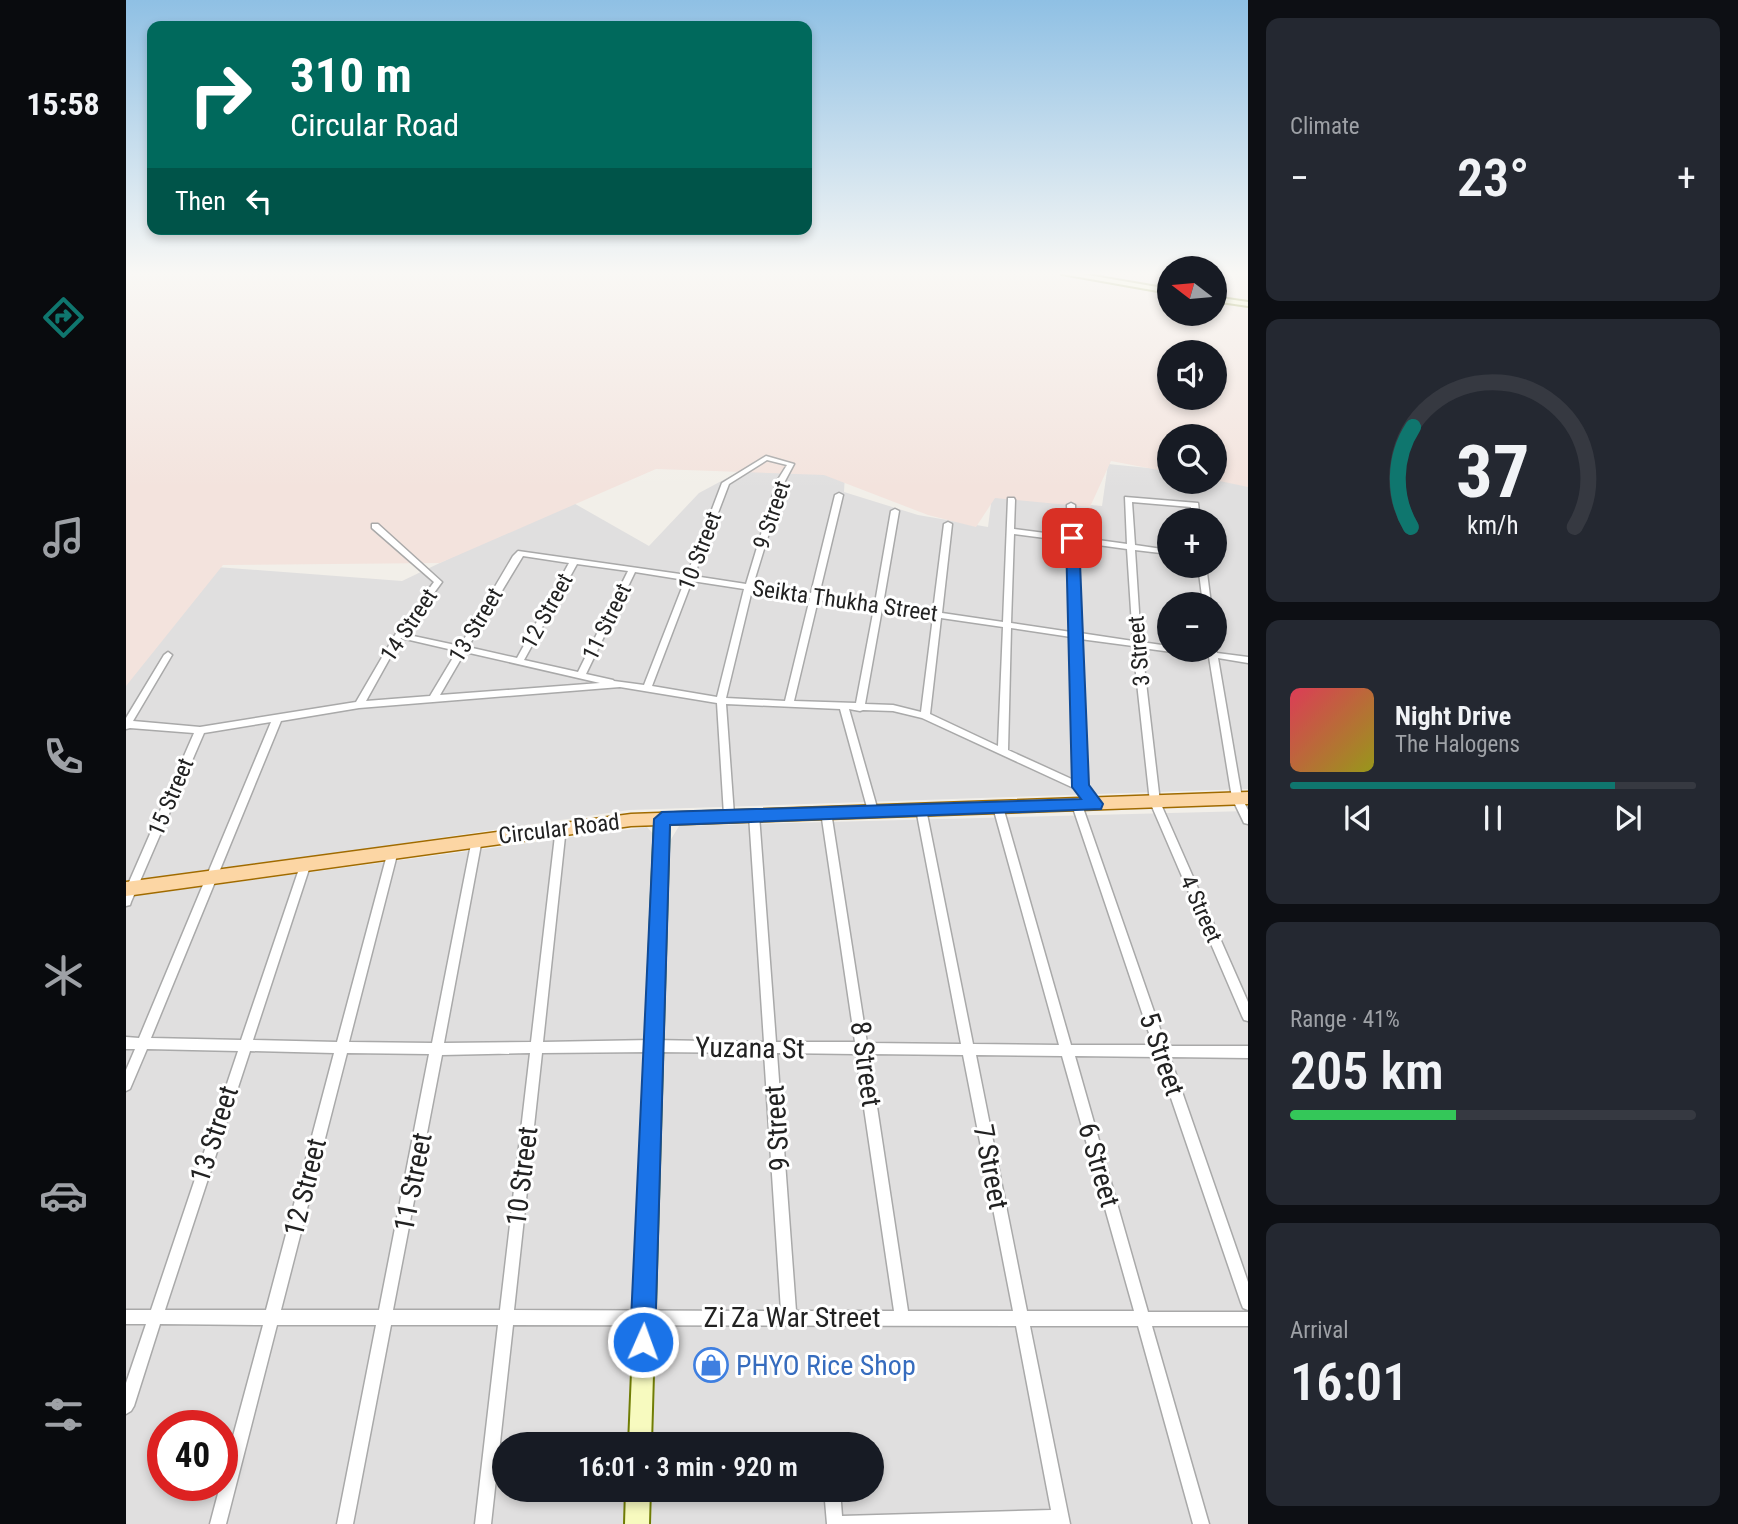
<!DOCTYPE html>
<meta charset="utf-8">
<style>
body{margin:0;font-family:"Roboto Condensed",sans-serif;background:#242831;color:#f1f3f6;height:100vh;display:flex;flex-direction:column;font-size:26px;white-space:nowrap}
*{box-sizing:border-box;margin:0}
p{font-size:23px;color:#9ea1a6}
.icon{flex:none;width:38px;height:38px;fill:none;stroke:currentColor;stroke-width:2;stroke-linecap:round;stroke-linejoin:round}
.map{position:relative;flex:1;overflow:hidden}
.sheet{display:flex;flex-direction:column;gap:18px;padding:18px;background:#0d0f14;width:490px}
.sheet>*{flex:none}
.guide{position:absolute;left:21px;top:21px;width:665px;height:214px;border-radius:14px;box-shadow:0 4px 10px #0003;background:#00695c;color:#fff;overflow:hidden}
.needle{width:46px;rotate:286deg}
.controls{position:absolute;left:1031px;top:256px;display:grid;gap:14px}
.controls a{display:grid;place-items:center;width:70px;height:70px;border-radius:50%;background:#171b24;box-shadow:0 4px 10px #0003;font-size:35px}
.speed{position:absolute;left:21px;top:1410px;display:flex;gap:14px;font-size:35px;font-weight:700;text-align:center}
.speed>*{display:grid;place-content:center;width:91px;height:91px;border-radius:50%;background:#171b24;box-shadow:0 4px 10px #0003;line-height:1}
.speed .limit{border:10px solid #d22;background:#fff;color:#111}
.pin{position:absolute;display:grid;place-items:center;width:60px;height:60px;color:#fff;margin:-30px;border-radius:14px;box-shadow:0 4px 10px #0006}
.me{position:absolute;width:77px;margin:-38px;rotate:2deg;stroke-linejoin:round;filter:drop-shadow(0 0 5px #0008)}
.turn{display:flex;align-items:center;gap:24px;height:147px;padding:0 28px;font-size:32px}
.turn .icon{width:91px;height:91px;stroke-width:2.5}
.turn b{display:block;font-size:49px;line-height:60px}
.then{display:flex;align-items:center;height:66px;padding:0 28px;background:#0003;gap:14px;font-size:26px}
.big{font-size:52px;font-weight:600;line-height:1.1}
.sheet .tile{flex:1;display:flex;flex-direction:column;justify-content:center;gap:10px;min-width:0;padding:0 24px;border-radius:14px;background:#242831}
.sheet .dial{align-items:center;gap:0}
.dial svg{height:182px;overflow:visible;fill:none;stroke:#363941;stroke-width:7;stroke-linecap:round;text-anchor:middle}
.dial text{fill:#f1f3f6;stroke:none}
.song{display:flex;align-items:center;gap:21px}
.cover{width:84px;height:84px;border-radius:10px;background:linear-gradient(135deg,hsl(350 70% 55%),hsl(60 70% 35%))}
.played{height:7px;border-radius:4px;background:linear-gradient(90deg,#0f766e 80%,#363941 80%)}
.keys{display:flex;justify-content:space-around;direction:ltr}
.heat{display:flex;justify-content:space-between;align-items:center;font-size:38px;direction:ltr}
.charge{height:10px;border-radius:5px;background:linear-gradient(90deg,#34c759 41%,#363941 0)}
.trip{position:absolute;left:366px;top:1432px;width:392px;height:70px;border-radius:35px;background:#171b24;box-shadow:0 4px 10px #0003;font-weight:600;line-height:70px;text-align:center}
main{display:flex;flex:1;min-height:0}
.menu{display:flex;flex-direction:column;width:126px;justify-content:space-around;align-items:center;background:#090b0e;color:#9ea1a6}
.menu .icon{width:49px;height:49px}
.menu .active{color:#0f766e}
.menu b{font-size:32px;color:#f1f3f6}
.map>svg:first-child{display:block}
</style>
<main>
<nav class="menu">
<b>15:58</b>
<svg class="icon active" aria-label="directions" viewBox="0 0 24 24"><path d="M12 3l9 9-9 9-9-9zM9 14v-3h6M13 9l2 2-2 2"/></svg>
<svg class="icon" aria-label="music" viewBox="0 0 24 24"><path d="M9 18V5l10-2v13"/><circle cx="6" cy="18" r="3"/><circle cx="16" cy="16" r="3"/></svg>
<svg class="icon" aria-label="phone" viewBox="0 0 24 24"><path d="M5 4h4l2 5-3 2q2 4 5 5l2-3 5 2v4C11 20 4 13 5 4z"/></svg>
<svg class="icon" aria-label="climate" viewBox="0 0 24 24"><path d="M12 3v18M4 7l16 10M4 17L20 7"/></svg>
<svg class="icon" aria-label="car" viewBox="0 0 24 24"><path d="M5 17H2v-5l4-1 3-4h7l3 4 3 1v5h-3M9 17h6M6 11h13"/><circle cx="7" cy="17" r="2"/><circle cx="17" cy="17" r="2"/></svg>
<svg class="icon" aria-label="filters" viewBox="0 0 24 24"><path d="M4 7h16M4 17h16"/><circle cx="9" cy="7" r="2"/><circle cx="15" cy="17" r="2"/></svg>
</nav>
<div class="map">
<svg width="1122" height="1524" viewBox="0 0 1122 1524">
<rect width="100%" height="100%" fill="#f2efe9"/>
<path fill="#e0dfdf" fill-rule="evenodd" d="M0,452L90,567L276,581L444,501L523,546L573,493L642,456L719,474L718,492L792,515L862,527L866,496L976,506L982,464L1043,470V481H1088L1089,475L1122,478V789L503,810L0,884ZM1043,520H1088V565H1043ZM1043,604H1088V649H1043Z
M1122,811V1524H525L526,1489H746V1444H527L544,841L553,826Z
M521,827L529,836L505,1444H378V1489H503L502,1524H0V897ZM37,1426H96V1486H37Z"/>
<path fill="#f3e3dd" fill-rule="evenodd" d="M0,274H1043V313H1088L1089,274H1122V487L1089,480L1088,436H1043V472L985,461L964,507L869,498L850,527L802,515L698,475L530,469L314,563L97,565L0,686ZM1043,352H1088V397H1043Z"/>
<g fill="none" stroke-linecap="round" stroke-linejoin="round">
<g stroke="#a9a9a9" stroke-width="3">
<path id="street" d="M640,456L668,464L659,481L627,585L685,593L709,495L713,493L717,495L693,595L749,603L765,511L769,509L773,511L757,604L807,611L818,524L822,522L826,524L816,613L877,622L882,498H888L889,500L888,529L942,536L941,505L945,503L949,505L950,537L1001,544L999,497L1072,503L1074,520H1066L1065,507L1006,502L1009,545L1043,550V554L1009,550L1015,642L1043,646V649H1068L1082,651V649H1088V647L1091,653L1122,657V663L1092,658L1116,798L1122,810V824L1118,823L1106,798L1083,657L1016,648L1034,802L1122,1002V1021L1118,1020L1116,1016L1024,802L1007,646L954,639L960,786L974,804L973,807C963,809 957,796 952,790L796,718L767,711L737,710L734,711L723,709L752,811L751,814H743L742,811L714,709L600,704L608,815L607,818H599L598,815L591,703L494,687L233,708L155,721L25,1038L115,1040L175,863L176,860L180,859L184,860L185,863L127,1040L211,1042L262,851L263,848H271L272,851L223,1042L306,1043L346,839L347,836H355L356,839L318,1043L405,1042L430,827L431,824H439L440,827L417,1042L526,1040L638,1042L623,815L624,812H632L633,815L650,1042H729L695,812L696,809H704L705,812L741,1043L835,1044L790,809L791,806H799L800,809L847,1044L933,1045L867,807L868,804H876L877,807L945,1045H1027L946,805L947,802H955L1040,1046H1122V1058L1044,1057L1122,1282V1310L1117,1308L1115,1303L1031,1057L949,1056L1022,1312H1122V1326H1026L1083,1524H1067L1012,1326H904L944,1524H701L698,1489H714L716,1516L925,1510L890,1326L387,1325L365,1524H349L372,1325H265L227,1524H211L250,1325H151L100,1524H84L94,1486H96V1477L137,1325L34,1324L8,1406L5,1411L0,1414V1383L20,1324H0V1310H25L112,1051L21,1049L4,1089L0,1091V1070L9,1049H0V1037L13,1038L145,722L78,733L5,902L4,905L0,906V889L68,733L4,728L0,729V718L38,655L42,652L46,655L7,721L74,727L230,702L269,635L308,582L246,528V524H252L316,582L278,634L334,646L387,556L392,551L561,575L596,483ZM641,460L661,465L651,481L620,584L568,576L603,484ZM888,534L942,541L945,632L885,623ZM950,542L1001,549L1007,641L954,633ZM397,556L443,563L391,658L342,647ZM451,564L502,571L452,672L398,660ZM509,572L559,580L518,685L488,681L487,680L460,674ZM566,581L618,589L591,697L526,686ZM626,590L684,598L659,701L600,698ZM692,600L748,608L730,703L668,701ZM756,609L807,617L795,712L767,705L739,704ZM815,618L877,627L872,746L804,714ZM885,628L945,637L950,781L882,750ZM275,638L331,651L304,696L240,701ZM339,652L474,683L314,695ZM124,1051L208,1053L140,1310H39ZM526,1052L638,1053L655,1311L388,1310L416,1053ZM221,1053L303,1054L253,1310H155ZM404,1053L374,1310H267L316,1055ZM651,1053L730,1054L768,1311H670ZM743,1054L837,1055L887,1311H782ZM850,1055L936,1056L1008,1311H901Z
M1072,565H1080L1085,604H1077Z"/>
</g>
<g stroke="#707d05" stroke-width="4">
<path id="secondary" d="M936,274H956L1043,289V293Z
M1088,297L1122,302V306L1088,301Z
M536,813L541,815L543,819L525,1444H503L529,819L531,815Z
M500,1489H524L523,1524H499Z"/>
</g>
<g stroke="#a06b00" stroke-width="3">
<path id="primary" d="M1122,792V804L505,826L0,896V882L505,814Z"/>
</g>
<use href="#street" fill="#fff" fill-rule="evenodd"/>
<use href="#secondary" fill="#f7fabf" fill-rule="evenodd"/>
<use href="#primary" fill="#fcd6a4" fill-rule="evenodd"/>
</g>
<linearGradient id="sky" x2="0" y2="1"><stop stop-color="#8fc0e4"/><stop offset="0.56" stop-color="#f9f8f5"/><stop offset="1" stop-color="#f9f8f5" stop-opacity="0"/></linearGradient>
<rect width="1122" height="488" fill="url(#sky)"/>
<path fill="#1a73e8" stroke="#114b97" stroke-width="2" d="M946,534L953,538L963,785L977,804L975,809L544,825L529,1342L525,1351L517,1355L508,1351L504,1342L528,819L536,812L955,799L946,787L940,538Z"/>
<defs>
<g id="shop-ring" transform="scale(1.75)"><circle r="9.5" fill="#fff" stroke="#3f7fe0" stroke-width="1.5"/><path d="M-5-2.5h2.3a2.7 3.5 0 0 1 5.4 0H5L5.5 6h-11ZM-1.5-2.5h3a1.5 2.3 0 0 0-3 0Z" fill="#3f7fe0"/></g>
</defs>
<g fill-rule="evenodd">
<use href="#shop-ring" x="585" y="1365"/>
</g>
<g text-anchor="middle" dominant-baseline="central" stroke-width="6" stroke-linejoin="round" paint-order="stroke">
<g font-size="23" fill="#222" stroke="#fff">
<text transform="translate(646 515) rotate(-71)">9 Street</text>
<text transform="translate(574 551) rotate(-69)">10 Street</text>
<text transform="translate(719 601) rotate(8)">Seikta Thukha Street</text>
<text transform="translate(421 611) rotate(-61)">12 Street</text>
<text transform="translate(481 622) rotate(-64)">11 Street</text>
<text transform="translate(283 625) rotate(-56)">14 Street</text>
<text transform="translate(350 625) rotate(-59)">13 Street</text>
<text transform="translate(1013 651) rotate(-95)">3 Street</text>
<text transform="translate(45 797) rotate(-67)">15 Street</text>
<text transform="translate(433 829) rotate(-7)">Circular Road</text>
<text transform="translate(1075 909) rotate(66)">4 Street</text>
</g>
<g font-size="28" fill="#222" stroke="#fff">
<text transform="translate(624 1048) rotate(1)">Yuzana St</text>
<text transform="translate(1036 1054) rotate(71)">5 Street</text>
<text transform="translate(740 1064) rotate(82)">8 Street</text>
<text transform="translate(651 1128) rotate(-94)">9 Street</text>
<text transform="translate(88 1134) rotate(-72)">13 Street</text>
<text transform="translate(973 1165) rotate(74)">6 Street</text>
<text transform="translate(865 1167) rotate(79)">7 Street</text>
<text transform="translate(396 1176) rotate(-83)">10 Street</text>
<text transform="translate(287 1182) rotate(-79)">11 Street</text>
<text transform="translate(179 1187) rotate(-76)">12 Street</text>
<text x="666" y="1317">Zi Za War Street</text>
</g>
<g font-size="28" fill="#366cbe" stroke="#fff" text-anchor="start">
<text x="610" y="1365">PHYO Rice Shop</text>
</g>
</g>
</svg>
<div class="controls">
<a><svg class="needle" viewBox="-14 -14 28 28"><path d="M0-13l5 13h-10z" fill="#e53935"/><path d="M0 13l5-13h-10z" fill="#9ea1a6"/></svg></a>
<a><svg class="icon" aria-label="sound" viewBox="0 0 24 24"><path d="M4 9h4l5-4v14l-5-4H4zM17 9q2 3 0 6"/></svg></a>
<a><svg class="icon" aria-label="search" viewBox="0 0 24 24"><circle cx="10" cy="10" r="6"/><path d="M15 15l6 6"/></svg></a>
<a>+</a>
<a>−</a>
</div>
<div class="speed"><div class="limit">40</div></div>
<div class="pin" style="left:946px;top:538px;background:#d93025"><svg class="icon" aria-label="arrive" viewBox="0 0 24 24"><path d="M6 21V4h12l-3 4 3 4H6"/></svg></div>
<svg class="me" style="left:517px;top:1342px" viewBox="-20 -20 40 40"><circle r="17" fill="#1a73e8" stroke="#fff" stroke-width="3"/><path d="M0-11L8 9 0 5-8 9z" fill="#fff"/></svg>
<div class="trip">16:01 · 3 min · 920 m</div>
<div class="guide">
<div class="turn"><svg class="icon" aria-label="right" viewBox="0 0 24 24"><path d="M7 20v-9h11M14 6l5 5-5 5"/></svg><div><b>310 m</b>Circular Road</div></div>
<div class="then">Then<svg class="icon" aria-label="left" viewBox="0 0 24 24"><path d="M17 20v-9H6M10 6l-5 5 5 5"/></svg></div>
</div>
</div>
<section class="sheet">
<div class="tile"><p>Climate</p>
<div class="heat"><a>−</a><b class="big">23°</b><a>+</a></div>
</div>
<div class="tile dial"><svg viewBox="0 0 100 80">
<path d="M14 69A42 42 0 1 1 86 69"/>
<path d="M14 69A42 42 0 0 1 15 25" stroke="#0f766e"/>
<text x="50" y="56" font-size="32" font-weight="700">37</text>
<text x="50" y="72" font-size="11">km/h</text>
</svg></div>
<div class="tile">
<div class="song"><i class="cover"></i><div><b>Night Drive</b><p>The Halogens</p></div></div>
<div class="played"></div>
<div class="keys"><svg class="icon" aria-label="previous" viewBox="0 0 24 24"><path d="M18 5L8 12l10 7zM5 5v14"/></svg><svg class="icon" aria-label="pause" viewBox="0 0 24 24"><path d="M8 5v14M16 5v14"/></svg><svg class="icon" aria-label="next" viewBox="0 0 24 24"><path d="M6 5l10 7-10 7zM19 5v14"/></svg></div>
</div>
<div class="tile"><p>Range · 41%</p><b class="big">205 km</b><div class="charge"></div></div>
<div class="tile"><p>Arrival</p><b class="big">16:01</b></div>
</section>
</main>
